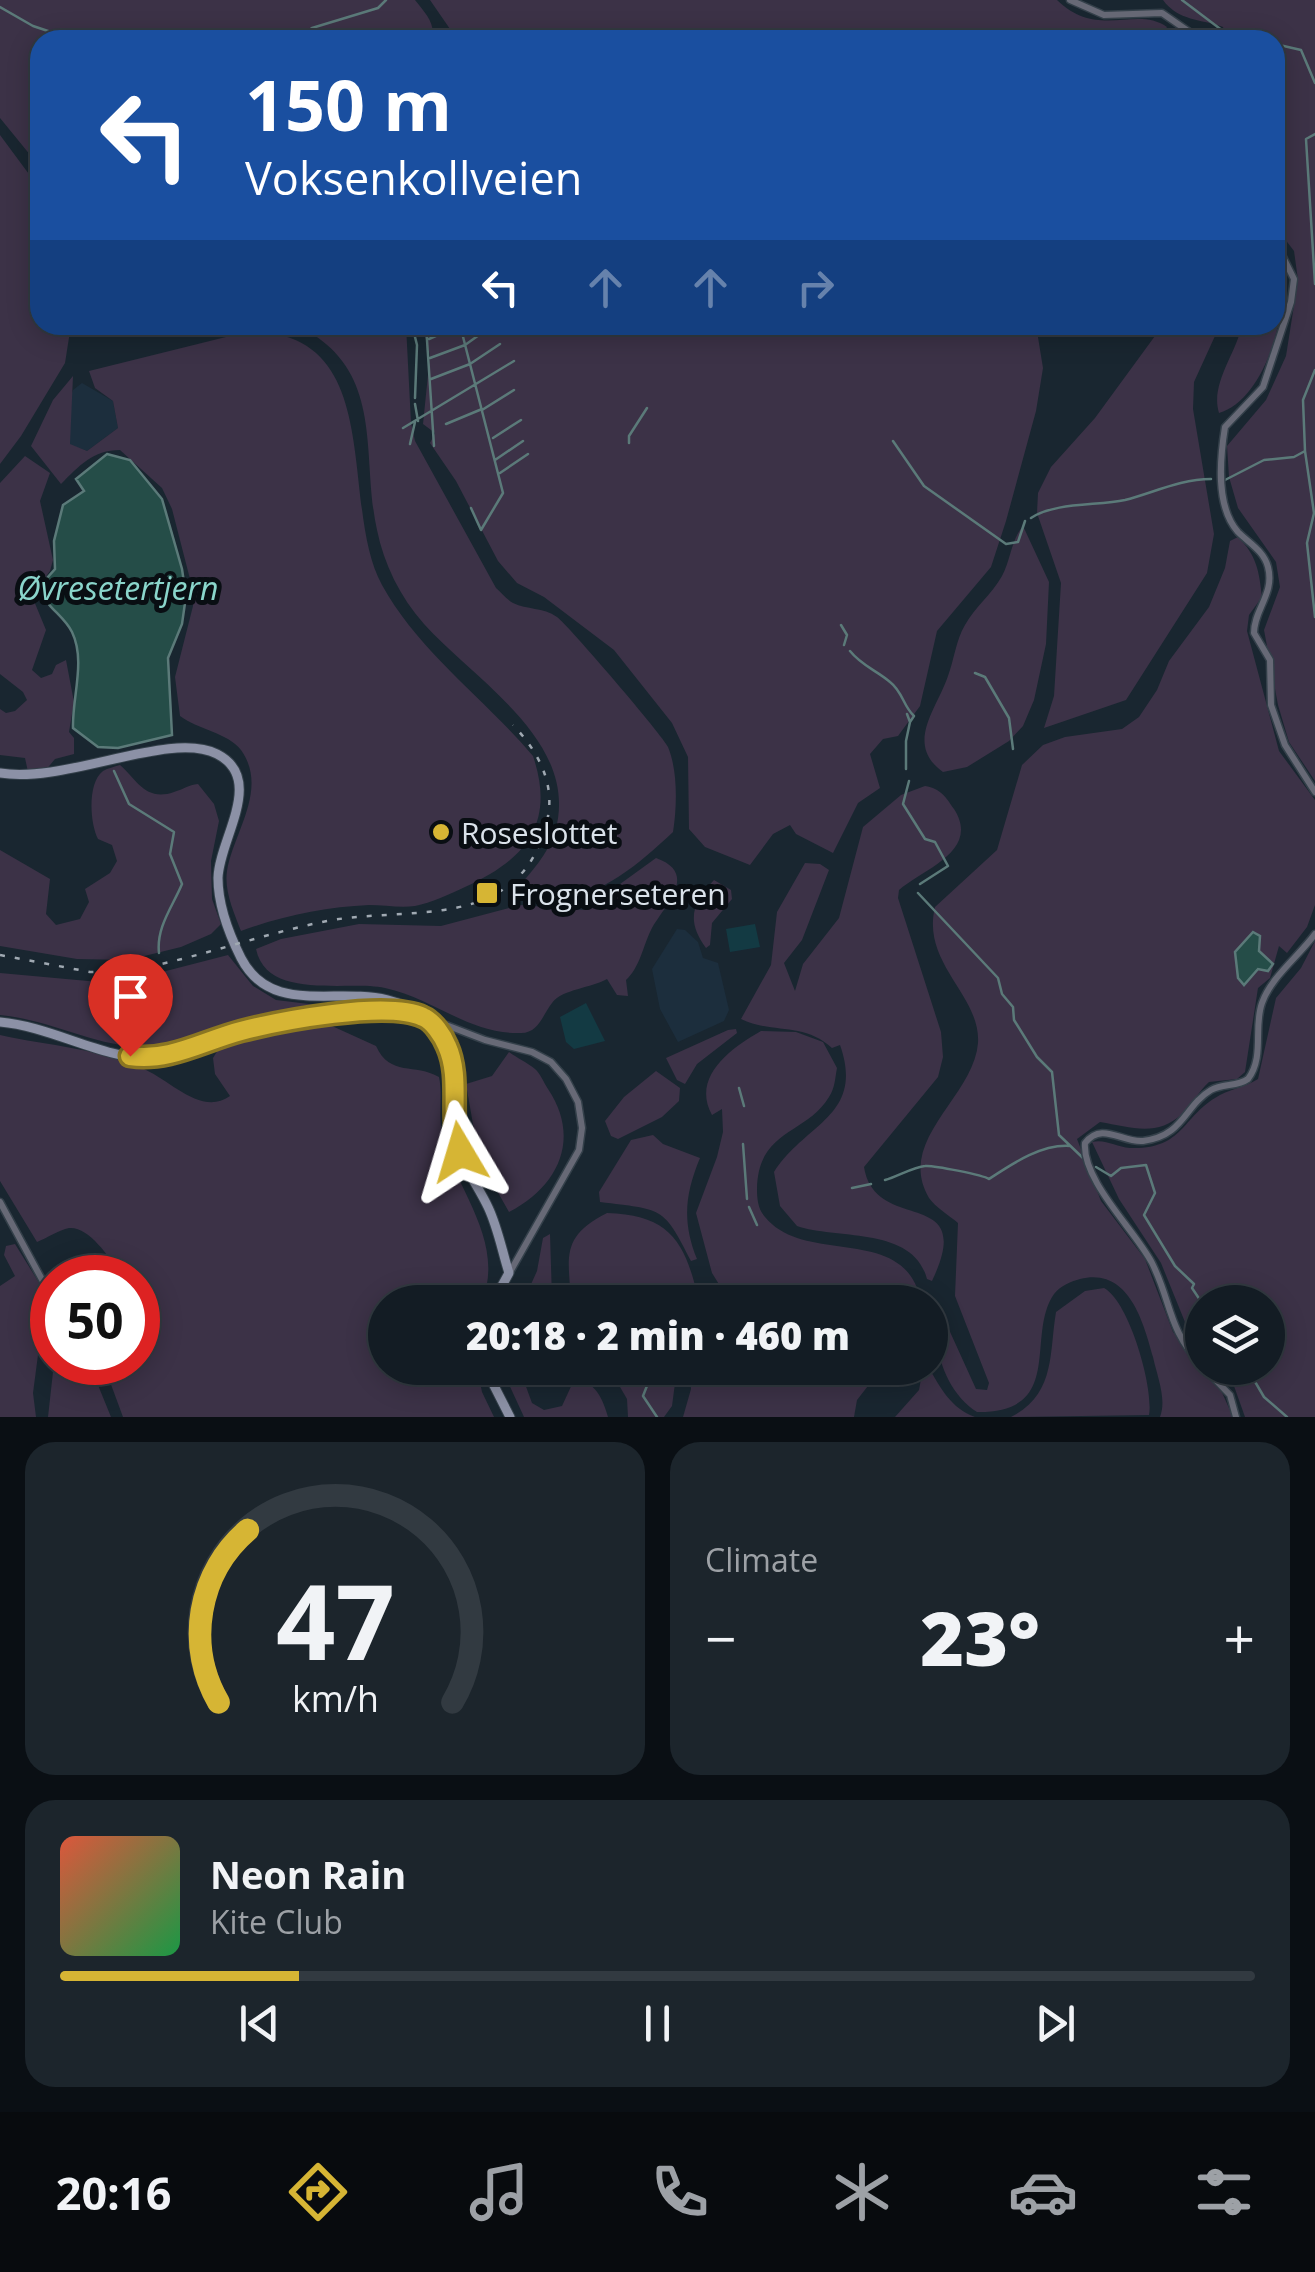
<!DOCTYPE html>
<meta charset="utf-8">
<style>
body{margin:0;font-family:"Open Sans",sans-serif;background:#1c252c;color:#f1f3f6;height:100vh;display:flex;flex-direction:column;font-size:38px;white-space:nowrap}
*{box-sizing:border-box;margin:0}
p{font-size:32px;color:#9da1a6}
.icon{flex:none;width:55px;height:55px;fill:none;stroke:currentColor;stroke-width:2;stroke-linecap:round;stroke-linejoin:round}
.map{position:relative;height:1417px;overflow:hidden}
.drawer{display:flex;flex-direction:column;gap:25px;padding:25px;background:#0a0f14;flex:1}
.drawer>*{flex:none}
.banner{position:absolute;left:30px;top:30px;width:1255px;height:305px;border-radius:30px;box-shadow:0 5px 25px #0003,0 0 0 2px #323a41;background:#1a4fa0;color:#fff;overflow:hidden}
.buttons{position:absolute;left:1185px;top:1285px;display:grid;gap:20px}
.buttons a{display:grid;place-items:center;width:100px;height:100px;border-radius:50%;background:#131c24;box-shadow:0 5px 25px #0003,0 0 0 2px #323a41;font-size:50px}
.speed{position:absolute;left:30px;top:1255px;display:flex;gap:20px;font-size:50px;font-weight:700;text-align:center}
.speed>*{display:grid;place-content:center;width:130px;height:130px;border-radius:50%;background:#131c24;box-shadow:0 5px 25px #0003,0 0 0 2px #323a41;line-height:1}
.speed .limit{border:15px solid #d22;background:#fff;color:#111}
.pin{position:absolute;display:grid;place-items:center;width:85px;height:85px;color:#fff;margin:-102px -42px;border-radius:50% 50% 50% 0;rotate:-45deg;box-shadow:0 0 10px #0007}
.pin .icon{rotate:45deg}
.me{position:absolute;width:110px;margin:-55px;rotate:353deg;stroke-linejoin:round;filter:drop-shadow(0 0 8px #0008)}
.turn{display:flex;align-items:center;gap:35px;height:210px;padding:0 50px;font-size:45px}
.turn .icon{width:130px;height:130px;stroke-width:2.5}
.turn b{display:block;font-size:70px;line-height:85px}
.lanes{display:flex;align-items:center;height:95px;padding:0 50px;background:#0003;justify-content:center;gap:50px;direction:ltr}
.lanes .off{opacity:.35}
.big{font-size:75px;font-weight:800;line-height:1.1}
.drawer .tile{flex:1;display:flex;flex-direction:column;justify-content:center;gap:15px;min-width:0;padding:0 35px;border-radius:30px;background:#1c252c}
.drawer .dial{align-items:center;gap:0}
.dial svg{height:260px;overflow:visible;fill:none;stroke:#323a41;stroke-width:7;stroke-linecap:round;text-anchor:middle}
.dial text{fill:#f1f3f6;stroke:none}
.song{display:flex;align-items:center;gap:30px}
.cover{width:120px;height:120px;border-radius:15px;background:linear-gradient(135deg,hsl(10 70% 55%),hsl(140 70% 35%))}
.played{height:10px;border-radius:5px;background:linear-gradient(90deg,#d6b534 20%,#323a41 20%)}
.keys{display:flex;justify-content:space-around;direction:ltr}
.heat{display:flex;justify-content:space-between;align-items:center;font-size:55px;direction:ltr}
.drawer .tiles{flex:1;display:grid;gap:25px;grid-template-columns:1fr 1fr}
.tile:last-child{grid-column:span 2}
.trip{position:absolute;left:368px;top:1285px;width:580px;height:100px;border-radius:50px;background:#131c24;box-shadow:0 5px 25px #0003,0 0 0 2px #323a41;font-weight:800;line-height:100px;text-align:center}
.menu{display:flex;height:160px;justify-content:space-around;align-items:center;background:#080b0e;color:#9da1a6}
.menu .icon{width:70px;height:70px}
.menu .current{color:#d6b534}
.menu b{font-size:45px;color:#f1f3f6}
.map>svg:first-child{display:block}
</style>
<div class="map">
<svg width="1315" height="1417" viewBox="0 0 1315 1417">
<rect width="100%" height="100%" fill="#192630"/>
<path fill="#1c2e3d" d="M82,383L113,401L118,428L87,451L70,445V399L73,390Z
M677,929L685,930L698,942L703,958L718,963L729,1010L724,1021L678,1042L660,1009L652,969Z"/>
<path fill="#3c3247" d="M0,0H415C425,13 436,23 432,40H40V167L0,118Z
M430,0H1057C1098,40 1136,5 1167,27L1159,40H447L450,29Z
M1163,0H1315V781L1289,742L1278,705L1264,630L1280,587L1276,562L1238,508L1229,477L1227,446L1266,400L1286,356L1298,280L1294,251L1275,226V40H1227L1223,27C1201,19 1178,21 1163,0Z
M0,135L40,189V325H71L65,363L21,436L0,464Z
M1275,261C1295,301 1266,400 1219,413C1210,384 1236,354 1242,325H1275Z
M295,325H406L411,423L415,441L496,588C501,592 507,600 513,603C527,610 543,607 557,617C568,625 664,737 668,747C678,771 677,807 673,832C630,872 578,918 517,889C531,872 548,854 555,832C581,742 475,681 424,624C400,597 384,564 377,530C362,463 382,386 321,340C312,333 305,328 295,325Z
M422,325H1036L1043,368L1036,411L1006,521L991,567L937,631L920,706L898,736L883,739L870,754L880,788L858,803L833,853L796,834L790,825L773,834L750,865L705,847L689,829L688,757L672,723L614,650L544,597L517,583L498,561L456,481L430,443L435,433L423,424L430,355Z
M1163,325H1220L1194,382L1193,409L1214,534L1207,573L1126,700L1044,728L1054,696L1061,583L1037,513L1038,493L1051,467L1095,418Z
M238,334C253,334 270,332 284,336C380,363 342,512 382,585C419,652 484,698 533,756C556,824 525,860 465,887C450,894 431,903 415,906C400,908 384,905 369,905C326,907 281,916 241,931C234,913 224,891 227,871C233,833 269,789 241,750C228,733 197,729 180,716L175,677L193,606L190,579L172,509L162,488L120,450C93,450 79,466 61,484L31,446L53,400L73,376L70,444L87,451L118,428L113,401L95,388L89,371Z
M25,456L50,473L40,501L53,560L50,571L36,590L34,601L46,630L32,670L41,678L52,674L56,665L66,660L74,702L69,732L74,738V754L55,759L45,771L28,772L25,758L0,755V709L6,713L15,711L27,700L23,692L0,674V483Z
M1023,526L1049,582L1046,644L1034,700L1023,726L1009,741L967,767L943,772C904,744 937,709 948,676C954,660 956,640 965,625C975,607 992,594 1002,576C1011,559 1011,540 1023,526Z
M1238,537C1257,556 1259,571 1262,597L1249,615L1247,631L1279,751L1315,800V905L1307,927L1287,953L1279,946L1270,978L1258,988L1245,1072L1237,1079L1209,1082C1199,1091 1193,1103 1183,1113C1157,1138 1131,1127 1100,1122L1077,1139L1101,1201L1145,1259L1173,1332L1220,1388L1233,1417H1160C1167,1399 1157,1376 1153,1357C1143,1320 1128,1267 1080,1279C1072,1281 1060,1286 1054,1294C1025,1336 1066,1413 977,1412C950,1395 932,1355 940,1324L946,1323L976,1389L987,1390L989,1383L955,1296L958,1223C950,1216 935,1207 929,1198C895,1140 974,1097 978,1043C981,995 921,964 935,907L997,850L1022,765L1043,745L1065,737L1122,729L1139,717L1157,690L1169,661L1209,607L1225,568L1230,541Z
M120,765C137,780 146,802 174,792C184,789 188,785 198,784L214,804L219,821L211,861L212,899L221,924L211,934L181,947L128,960L77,959L0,946V850L50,879L46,914L56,925L80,919L89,902L85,889L110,873L117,861L112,845L98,839C90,824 87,783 103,771C108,768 114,767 120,765Z
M925,786C941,789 945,796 954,809C981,851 923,869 899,890L898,898L941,1032L943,1057L938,1077L864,1167C875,1236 978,1184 932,1281L927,1279C913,1226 838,1240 797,1226L780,1206L774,1172C805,1123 865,1116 840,1045L832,1048C804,1022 772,1034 741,1019L771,965L777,912L805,863L820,864L829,870L802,940L784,963L795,991L803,964L839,918L863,827L901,795Z
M656,858C701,874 662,908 651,930C643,946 640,967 626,980L628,996L617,995L607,979C592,988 562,989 552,1003C543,1014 539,1033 521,1033C470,1035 433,998 385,988C347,980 267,1001 256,949L281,939L359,924L441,926L520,905L586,910L603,905L609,892Z
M714,880L731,890L732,899L712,923L710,945L706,948C686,921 692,903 714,880Z
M1315,941V1417H1245L1234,1386L1217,1368H1268V1302H1202V1350L1189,1332L1161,1263L1119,1199L1092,1142C1106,1139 1116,1147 1130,1148C1182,1150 1182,1118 1215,1098C1228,1089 1244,1088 1258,1079L1276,998L1301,968Z
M228,955L253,986L276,1000L317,1005L315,1011C262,1021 177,1051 127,1046C83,1040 44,1019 0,1015V973L99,982L135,979Z
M332,1026L376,1046C390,1077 415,1063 439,1077C443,1095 438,1114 442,1132C455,1191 506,1239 482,1302H385V1368H477L482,1392L494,1417H123L109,1379L129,1371L139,1359L138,1326L144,1311L138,1293V1278L124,1277C112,1263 91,1226 69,1228C59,1230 47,1238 37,1242L0,1181V1035C48,1046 101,1048 146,1070C172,1082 202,1116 230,1096L215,1074L213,1058L221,1045L283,1029Z
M728,1030L736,1029L737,1033L697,1064L685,1084L677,1080L666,1058Z
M761,1031L796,1032L823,1042L837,1068C835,1078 835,1088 829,1097C806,1135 758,1129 757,1189C757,1199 758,1209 765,1217C806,1267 906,1222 921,1302H892L880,1293L837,1289L812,1302H730L712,1273L696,1213L717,1157L723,1132L722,1109L712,1115C691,1077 731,1048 761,1031Z
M509,1052C517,1058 528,1063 535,1069C540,1073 544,1083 548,1089C581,1138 559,1186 509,1212L479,1159L466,1084L492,1076Z
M656,1071L680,1088L679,1101L662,1117L618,1139L611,1136L605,1121L624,1097Z
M653,1135L663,1144L700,1158C685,1194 682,1222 697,1259L691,1261C663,1205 662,1210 600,1202L599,1192L631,1140Z
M607,1213C672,1215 686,1244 699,1302H571C569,1259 559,1237 607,1213Z
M550,1234L552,1298L549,1302H523L537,1271L543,1238Z
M15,1244L46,1294L33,1393L36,1417H0V1286L15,1276L4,1255L6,1246Z
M1104,1288C1129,1301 1154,1388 1149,1415L1011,1417C1056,1394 1049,1353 1056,1312L1085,1291Z
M54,1363H89L111,1417H48Z
M609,1368H677L672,1406L664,1417H628L627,1399Z
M689,1368H882L857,1400L854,1417H683L691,1389Z
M923,1368H929C941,1389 951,1408 975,1417H895L919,1390Z
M513,1371L521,1373L532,1403L544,1410L562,1406L574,1380C595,1380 603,1399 608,1417H524L506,1378Z"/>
<path fill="#254d48" stroke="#5b7a79" stroke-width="2.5" d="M107,454L130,460L162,499L182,569L186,596L182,624L168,658L172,735L118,748L98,747L73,728C72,697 86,661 72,632C63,614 43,606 40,586L55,569L54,541L63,505L84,491L76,479Z
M1253,932L1260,936L1259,951L1273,964L1268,971L1258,969L1244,985L1238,978L1235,952Z"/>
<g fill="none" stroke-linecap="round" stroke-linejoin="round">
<path stroke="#5b7a79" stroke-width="2.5" d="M1182,0L1223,31L1259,40
M0,7L33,26L75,40
M295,40L312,28L378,8L386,0
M1275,44L1301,50L1315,83
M1315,134L1306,139L1315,284
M412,325L417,345L415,398
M426,325L434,446
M460,325L503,493L481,530
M429,339L458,326
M430,358L465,345L493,325
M1315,370L1303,400L1305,451L1314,513L1307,543L1315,617
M431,379L470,364L500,344
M415,404L418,421
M482,410L514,390
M446,424L482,409
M403,428L514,361
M493,438L521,420
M893,441L924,486L1006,544L1018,542L1025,521
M629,443V436L647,408
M410,444L415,422
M495,460L523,441
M500,473L528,454
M1225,480L1264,460L1294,457L1305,451
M471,508L481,530
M1031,518C1055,502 1097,506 1125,500C1153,493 1180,479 1211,479
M841,625L847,635L844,645
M850,651C862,666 876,670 890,682C903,692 903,706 914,716L910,722
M975,673L985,677L1009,718L1013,749
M906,769V741L910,722L907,714
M114,771L129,804L174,832L170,854L182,884C173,906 156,927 159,953
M909,781L903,804L925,839L935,842L948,866L920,884
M918,893L998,978L1002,994L1013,1007L1014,1020L1037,1057L1052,1072L1059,1135L1083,1158
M739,1088L744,1106
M743,1144L747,1199
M1096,1167L1111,1176L1121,1168L1146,1165L1155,1193L1144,1215L1175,1266L1194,1284L1192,1288L1202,1303
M885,1180C897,1177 913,1167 925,1166C933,1165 983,1175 989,1179C1012,1164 1041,1144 1070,1146
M852,1188L871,1184
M749,1207L757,1225
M699,1302L701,1296
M654,1368L643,1396L657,1417
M1247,1368L1264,1397L1287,1417"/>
</g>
<path fill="#133a43" d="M755,924L760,947L730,952L726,929Z
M586,1003L605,1041L574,1049L566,1042L560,1017Z"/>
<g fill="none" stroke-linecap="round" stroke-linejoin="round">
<g stroke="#34404a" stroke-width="9">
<path id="street" d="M1070,0L1104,15L1162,13L1201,40
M1275,241L1294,279L1291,302L1263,387L1225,427C1220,458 1215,506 1238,532C1249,543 1264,551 1268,567C1275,594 1254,609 1254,633L1270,660L1271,705L1285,745L1315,792
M425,1017L485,1040L532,1052L551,1062L566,1079L578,1102L582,1128L579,1150L510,1272
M0,1202L52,1298
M1202,1366C1167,1328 1172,1303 1152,1263C1135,1230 1082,1181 1085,1143C1102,1121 1122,1143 1143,1141C1184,1136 1184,1106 1211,1090C1223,1083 1237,1087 1248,1079C1265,1056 1253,1028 1262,1003C1271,977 1299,956 1315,934
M1204,1368L1230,1395L1236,1417"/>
</g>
<g stroke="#34404a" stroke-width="11">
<path id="secondary" d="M0,773C66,784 170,730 217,754C266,779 219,839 218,878C218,905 229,934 241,958C280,1034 377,960 436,1029C462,1060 449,1102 456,1139C460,1164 478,1185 488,1207C498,1228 502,1251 509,1273L493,1302
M0,1022C50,1026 104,1059 149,1058C177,1058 204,1042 231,1034C289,1016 361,1004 421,1016
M485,1368L510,1417"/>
</g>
<use href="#street" stroke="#676976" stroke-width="6"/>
<use href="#secondary" stroke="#8c91a6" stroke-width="9"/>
<path stroke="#a0a9b2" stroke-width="2.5" stroke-dasharray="5 10" stroke-linecap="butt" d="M0,955L90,972H121C189,961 255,936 322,922C405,904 520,936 547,821C556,784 538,751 513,725"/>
</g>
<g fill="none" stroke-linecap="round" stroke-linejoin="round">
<g stroke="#8b7622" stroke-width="25">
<path id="route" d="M130,1056C169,1062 203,1041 241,1031C280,1021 387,1000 423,1017C433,1021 443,1036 447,1046C462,1079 448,1118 460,1152"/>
</g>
<use href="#route" stroke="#d6b534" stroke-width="18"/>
</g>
<g fill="#d6b534" stroke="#090e13" stroke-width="4">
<circle cx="441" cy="832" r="10"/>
<rect x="475" y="881" width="24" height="24" rx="5"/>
</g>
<g text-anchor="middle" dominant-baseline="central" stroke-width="10" stroke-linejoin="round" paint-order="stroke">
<g font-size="30" fill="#dae2ea" stroke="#090e13" text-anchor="start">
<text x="461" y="832">Roseslottet</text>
<text x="510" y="893">Frognerseteren</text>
</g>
<g font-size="32" font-style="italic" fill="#8ad5cb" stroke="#090e13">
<text x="118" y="587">Øvresetertjern</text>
</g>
</g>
</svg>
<div class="buttons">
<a><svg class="icon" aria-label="layers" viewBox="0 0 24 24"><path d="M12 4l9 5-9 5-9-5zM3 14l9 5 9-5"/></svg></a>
</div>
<div class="speed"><div class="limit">50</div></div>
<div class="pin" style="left:130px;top:1056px;background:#d93025"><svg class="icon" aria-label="arrive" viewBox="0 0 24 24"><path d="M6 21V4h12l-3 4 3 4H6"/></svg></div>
<svg class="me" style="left:460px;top:1152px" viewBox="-20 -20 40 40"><path d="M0-17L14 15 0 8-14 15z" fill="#d6b534" stroke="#fff" stroke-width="4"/></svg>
<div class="trip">20:18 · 2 min · 460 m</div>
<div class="banner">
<div class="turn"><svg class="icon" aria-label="left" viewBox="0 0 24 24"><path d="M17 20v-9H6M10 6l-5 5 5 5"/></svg><div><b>150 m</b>Voksenkollveien</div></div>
<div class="lanes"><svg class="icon" aria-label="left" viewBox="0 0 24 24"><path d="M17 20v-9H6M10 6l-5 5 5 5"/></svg><svg class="icon off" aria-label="ahead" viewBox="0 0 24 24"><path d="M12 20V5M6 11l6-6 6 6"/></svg><svg class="icon off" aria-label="ahead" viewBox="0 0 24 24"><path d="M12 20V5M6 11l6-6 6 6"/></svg><svg class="icon off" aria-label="right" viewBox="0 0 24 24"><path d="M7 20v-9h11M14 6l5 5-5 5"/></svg></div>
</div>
</div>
<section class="drawer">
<div class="tiles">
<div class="tile dial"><svg viewBox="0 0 100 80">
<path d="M14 69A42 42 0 1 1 86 69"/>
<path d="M14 69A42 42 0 0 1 23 16" stroke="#d6b534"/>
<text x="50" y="56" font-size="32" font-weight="700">47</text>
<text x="50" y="72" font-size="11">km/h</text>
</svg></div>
<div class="tile"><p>Climate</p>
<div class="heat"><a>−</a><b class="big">23°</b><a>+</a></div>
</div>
<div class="tile">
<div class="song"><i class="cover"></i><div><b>Neon Rain</b><p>Kite Club</p></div></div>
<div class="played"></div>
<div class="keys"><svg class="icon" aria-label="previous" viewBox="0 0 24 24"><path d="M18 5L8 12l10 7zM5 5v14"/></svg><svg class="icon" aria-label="pause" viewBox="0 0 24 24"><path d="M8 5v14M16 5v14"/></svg><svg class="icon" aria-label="next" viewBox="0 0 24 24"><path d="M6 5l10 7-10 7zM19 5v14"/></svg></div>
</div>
</div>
</section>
<nav class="menu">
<b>20:16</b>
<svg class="icon current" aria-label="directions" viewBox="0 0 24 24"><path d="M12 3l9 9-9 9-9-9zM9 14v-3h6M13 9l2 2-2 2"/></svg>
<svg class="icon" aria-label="music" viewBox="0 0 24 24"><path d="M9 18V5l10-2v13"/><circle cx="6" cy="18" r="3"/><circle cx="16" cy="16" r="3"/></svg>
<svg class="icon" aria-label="phone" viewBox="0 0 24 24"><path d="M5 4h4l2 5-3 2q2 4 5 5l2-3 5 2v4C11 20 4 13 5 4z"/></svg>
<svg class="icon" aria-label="climate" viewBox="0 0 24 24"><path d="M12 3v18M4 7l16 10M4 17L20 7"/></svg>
<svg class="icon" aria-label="car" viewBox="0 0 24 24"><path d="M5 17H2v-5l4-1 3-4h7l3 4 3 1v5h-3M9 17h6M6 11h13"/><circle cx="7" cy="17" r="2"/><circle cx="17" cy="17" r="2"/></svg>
<svg class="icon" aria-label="filters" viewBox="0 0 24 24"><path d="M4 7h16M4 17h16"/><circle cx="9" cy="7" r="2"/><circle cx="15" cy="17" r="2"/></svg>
</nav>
